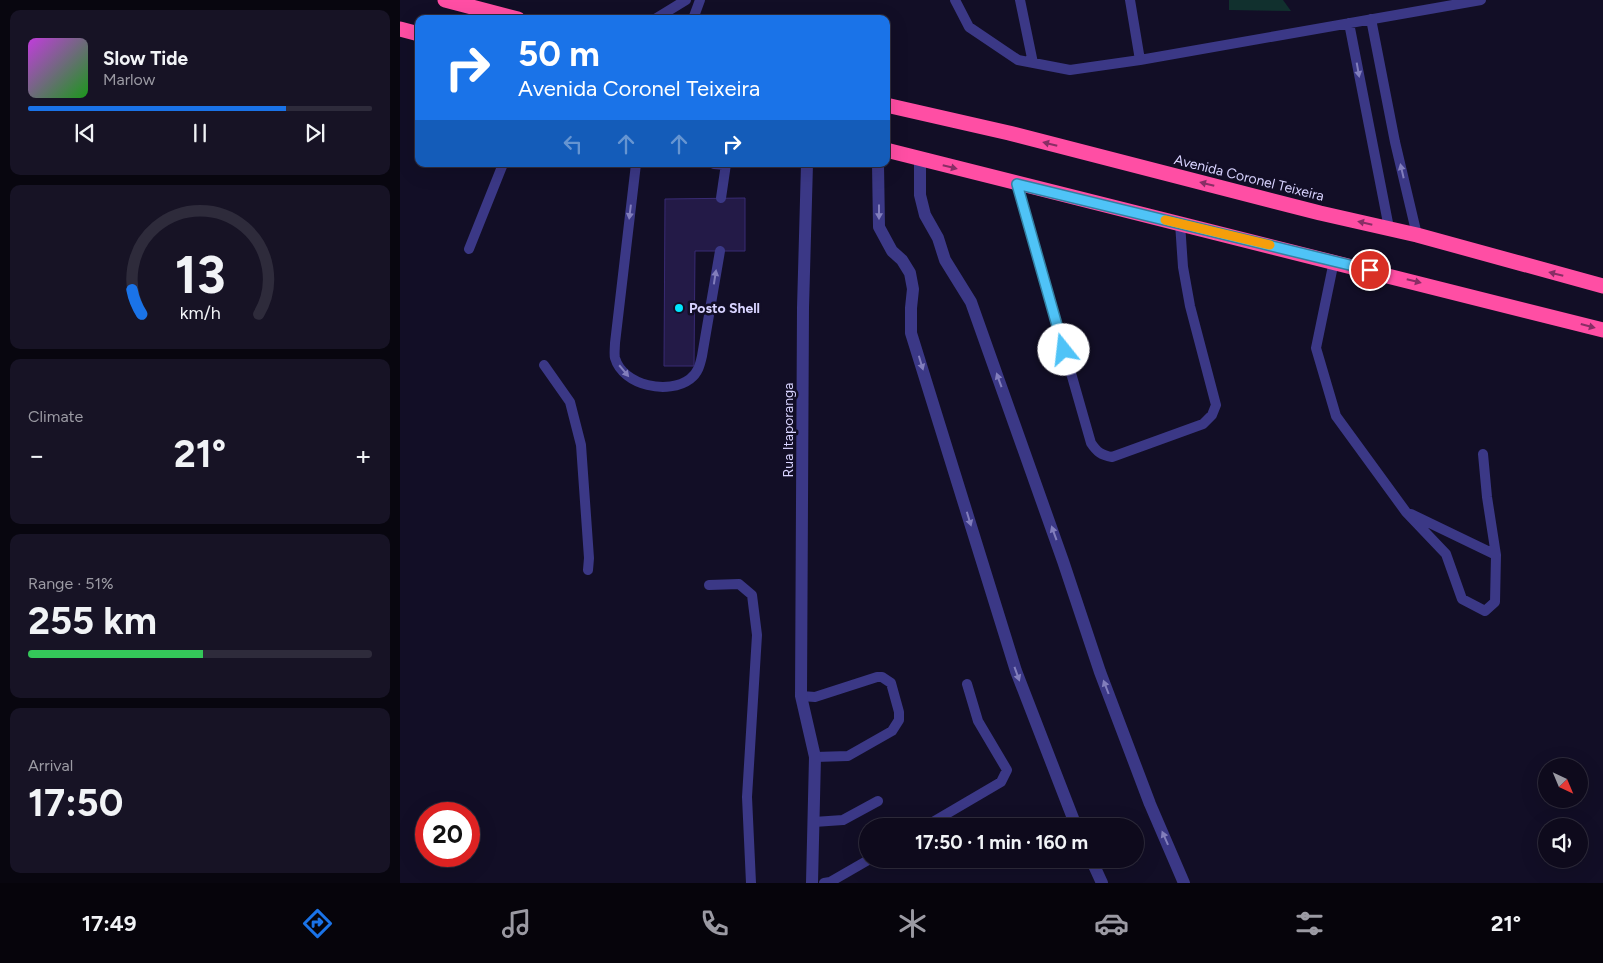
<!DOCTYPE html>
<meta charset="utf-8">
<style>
body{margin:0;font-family:Figtree,sans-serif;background:#171325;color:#f1f3f6;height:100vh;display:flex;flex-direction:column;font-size:19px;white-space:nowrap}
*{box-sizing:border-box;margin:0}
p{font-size:16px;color:#9b9aa3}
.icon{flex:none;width:28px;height:28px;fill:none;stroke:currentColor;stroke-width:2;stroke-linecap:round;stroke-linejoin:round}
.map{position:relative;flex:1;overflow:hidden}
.panel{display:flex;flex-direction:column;gap:10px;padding:10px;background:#08060f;width:400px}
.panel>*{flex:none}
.top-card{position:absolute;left:15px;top:15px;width:475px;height:152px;border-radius:10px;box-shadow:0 5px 20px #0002,0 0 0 1px #2e2b3b;background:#1a73e8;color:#fff;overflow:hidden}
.needle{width:32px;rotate:136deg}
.fabs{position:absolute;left:1138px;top:758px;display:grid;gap:10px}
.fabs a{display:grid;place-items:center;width:50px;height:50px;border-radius:50%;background:#0e0a1c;box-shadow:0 5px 20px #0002,0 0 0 1px #2e2b3b;font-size:25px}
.speed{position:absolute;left:15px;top:802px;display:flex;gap:10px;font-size:25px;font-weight:700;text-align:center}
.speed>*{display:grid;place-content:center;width:65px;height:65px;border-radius:50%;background:#0e0a1c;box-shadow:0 5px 20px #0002,0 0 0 1px #2e2b3b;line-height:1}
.speed .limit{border:8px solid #d22;background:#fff;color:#111}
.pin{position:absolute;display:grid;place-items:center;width:42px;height:42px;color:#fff;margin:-21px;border:2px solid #fff;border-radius:50%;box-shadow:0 1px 5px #0007}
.me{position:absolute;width:55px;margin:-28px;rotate:344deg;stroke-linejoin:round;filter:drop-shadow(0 0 4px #0008)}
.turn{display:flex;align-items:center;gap:18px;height:105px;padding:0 20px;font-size:22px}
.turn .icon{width:65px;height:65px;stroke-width:2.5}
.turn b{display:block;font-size:35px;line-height:42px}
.lanes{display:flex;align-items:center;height:48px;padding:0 20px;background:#0003;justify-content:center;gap:25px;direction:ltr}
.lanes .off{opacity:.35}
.big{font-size:38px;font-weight:700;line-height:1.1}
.panel .tile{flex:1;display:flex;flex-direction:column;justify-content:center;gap:8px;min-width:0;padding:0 18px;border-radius:10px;background:#171325}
.panel .dial{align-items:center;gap:0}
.dial svg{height:130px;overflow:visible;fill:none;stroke:#2e2b3b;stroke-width:7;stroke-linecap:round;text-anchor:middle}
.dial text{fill:#f1f3f6;stroke:none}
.song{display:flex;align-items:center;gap:15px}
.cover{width:60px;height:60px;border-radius:8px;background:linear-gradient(135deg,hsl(290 70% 55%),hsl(120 70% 35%))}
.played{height:5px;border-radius:2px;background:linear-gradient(90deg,#1a73e8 75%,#2e2b3b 75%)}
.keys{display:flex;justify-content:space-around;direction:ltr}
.heat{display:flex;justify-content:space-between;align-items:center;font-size:28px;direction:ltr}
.charge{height:8px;border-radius:4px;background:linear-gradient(90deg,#34c759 51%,#2e2b3b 0)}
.trip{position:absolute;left:459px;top:818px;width:285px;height:50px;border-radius:25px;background:#0e0a1c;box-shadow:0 5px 20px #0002,0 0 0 1px #2e2b3b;font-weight:700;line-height:50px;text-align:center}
.menu{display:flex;height:80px;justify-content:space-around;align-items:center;background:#06040b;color:#9b9aa3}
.menu .icon{width:35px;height:35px}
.menu .current{color:#1a73e8}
.menu b{font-size:22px;color:#f1f3f6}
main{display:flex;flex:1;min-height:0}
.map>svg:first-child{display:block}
</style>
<main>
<section class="panel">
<div class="tile">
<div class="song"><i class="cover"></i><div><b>Slow Tide</b><p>Marlow</p></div></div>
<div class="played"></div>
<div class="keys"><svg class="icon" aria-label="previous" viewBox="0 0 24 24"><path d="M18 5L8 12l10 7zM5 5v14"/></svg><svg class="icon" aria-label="pause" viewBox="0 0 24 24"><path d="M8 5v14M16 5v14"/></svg><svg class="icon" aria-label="next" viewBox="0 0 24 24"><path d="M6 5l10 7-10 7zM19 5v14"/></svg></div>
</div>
<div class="tile dial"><svg viewBox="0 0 100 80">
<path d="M14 69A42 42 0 1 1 86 69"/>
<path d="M14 69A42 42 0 0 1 8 54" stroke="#1a73e8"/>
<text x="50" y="56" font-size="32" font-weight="700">13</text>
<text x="50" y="72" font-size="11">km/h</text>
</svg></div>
<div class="tile"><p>Climate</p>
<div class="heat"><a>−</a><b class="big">21°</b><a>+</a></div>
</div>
<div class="tile"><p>Range · 51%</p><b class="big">255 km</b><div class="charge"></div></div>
<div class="tile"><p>Arrival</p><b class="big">17:50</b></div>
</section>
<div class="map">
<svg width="1203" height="883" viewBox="0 0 1203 883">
<rect width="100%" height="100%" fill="#120e26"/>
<path fill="#11302e" d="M829,0H883L891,11L829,10Z"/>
<path fill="#231a47" stroke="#392b74" d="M345,198V251H295L294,366H264L265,199Z"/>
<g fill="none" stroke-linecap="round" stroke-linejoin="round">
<path stroke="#3b3886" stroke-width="10" d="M555,0L569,27L618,60L670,70L740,60L1081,0
M620,0L633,63
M730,0L740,60
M255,19L286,0
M293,19L300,0
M971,19L995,142L1017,235
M949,23L989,228
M236,164L215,343C215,347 214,354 215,358C223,386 269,395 290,379C298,373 300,365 302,356L320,251
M314,164L326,165
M617,184L691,443C697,452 701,455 712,457L803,424L812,415L816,405L790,306L783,267L780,223
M321,198L326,164
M69,249L103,164
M934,261L916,348L936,416L1006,512L1046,554L1062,599L1085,611L1095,602L1096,555L1087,497L1083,454
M144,365L170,402L181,445L189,558L188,570
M1011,514L1096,555
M309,585L339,584L352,595L357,635L347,797L351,883
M401,696L415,697L477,677H482L491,683L499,712V720L492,731L448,756L415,757
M414,822L443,820L478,801
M526,826L601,782L607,770L578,721L567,684
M424,883L430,882L470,859"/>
<path stroke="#3b3886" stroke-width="12" d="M520,159V195L525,215L538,238L545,260L571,302L663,561L700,672L750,804L784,883
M407,164L403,308L401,696L415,757L412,883
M478,164L479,227L492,251L502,260L510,273L513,289L511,308V333L616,671L676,826
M691,859L702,883"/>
<path stroke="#ff4ea4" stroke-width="15" d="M45,0L118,19
M0,29L19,34
M486,105L609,133L920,213L1017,235L1203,286
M486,150L1203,330"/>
</g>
<defs><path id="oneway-solid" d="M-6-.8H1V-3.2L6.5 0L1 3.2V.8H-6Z" transform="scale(1.25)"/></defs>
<g fill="#827ebc">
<use href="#oneway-solid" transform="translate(958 70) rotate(80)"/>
<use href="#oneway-solid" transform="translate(1002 171) rotate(-103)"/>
<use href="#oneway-solid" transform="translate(230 212) rotate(97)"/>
<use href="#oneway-solid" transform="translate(479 212) rotate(90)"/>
<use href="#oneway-solid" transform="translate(315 277) rotate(-81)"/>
<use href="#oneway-solid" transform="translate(521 363) rotate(73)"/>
<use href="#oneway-solid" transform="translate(224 371) rotate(50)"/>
<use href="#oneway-solid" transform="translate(599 380) rotate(-110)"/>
<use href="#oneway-solid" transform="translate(569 519) rotate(73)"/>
<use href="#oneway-solid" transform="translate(654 533) rotate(-110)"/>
<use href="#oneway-solid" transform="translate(617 674) rotate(70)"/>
<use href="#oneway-solid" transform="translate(706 687) rotate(-111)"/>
<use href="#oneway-solid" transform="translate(765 838) rotate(-114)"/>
</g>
<g fill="#882e65">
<use href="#oneway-solid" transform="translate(650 144) rotate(-166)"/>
<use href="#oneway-solid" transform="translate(550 167) rotate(14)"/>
<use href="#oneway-solid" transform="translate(807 184) rotate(-166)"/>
<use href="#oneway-solid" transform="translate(965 223) rotate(-167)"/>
<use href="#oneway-solid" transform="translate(1156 274) rotate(-166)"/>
<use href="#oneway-solid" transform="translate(1014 281) rotate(14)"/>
<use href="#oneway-solid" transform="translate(1188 326) rotate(15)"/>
</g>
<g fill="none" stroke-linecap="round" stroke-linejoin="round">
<g stroke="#337fa1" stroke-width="12">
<path id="route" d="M664,350L617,184L970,270"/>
</g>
<use href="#route" stroke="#4fc3f7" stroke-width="9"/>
<path stroke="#f59e0b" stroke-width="9" d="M765,220L870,245"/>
</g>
<circle fill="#00e6fe" stroke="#120e26" stroke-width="2" cx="279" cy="308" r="5"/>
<g text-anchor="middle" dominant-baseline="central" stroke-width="5" stroke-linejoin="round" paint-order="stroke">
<g font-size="14" fill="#d8d3ff" stroke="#120e26">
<text transform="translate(849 178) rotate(14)">Avenida Coronel Teixeira</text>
<text transform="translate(388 430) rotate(-90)">Rua Itaporanga</text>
</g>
<g font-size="14" font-weight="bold" fill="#d8d3ff" stroke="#120e26" text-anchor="start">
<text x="289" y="308">Posto Shell</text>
</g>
</g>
</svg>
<div class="fabs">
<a><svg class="needle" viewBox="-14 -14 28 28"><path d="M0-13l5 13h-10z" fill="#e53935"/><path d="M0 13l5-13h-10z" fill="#9b9aa3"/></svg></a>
<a><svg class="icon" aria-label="sound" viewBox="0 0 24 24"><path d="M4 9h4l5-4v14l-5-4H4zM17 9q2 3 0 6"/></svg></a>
</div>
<div class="speed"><div class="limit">20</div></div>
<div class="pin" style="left:970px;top:270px;background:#d93025"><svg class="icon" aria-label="arrive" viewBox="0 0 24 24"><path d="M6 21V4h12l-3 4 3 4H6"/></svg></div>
<svg class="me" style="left:664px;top:350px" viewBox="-20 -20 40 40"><circle r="19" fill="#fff"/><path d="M0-13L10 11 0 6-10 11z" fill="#4fc3f7"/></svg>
<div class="trip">17:50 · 1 min · 160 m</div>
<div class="top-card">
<div class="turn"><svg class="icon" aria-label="right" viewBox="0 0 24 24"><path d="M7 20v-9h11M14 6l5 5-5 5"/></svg><div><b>50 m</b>Avenida Coronel Teixeira</div></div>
<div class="lanes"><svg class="icon off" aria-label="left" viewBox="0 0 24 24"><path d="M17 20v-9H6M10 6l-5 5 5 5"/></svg><svg class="icon off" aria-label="ahead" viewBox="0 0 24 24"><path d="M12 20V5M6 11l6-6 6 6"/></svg><svg class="icon off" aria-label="ahead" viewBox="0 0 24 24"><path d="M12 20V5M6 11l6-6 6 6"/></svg><svg class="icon" aria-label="right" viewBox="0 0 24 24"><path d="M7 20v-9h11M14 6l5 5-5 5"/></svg></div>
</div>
</div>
</main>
<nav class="menu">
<b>17:49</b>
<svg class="icon current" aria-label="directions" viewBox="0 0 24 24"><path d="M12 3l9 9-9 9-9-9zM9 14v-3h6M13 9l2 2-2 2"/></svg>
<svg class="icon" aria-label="music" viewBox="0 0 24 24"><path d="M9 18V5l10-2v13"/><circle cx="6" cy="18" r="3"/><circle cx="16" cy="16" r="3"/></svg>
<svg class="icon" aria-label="phone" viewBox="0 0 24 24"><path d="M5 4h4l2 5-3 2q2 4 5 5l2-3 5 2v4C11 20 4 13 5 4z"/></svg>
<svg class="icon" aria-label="climate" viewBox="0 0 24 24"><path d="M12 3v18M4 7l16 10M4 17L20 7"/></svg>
<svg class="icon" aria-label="car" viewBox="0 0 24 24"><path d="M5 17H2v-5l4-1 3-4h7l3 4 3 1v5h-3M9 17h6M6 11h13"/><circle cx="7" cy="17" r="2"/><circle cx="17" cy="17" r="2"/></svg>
<svg class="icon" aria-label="filters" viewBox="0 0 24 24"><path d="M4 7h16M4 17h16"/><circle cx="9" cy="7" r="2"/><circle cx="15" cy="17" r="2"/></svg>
<b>21°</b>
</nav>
